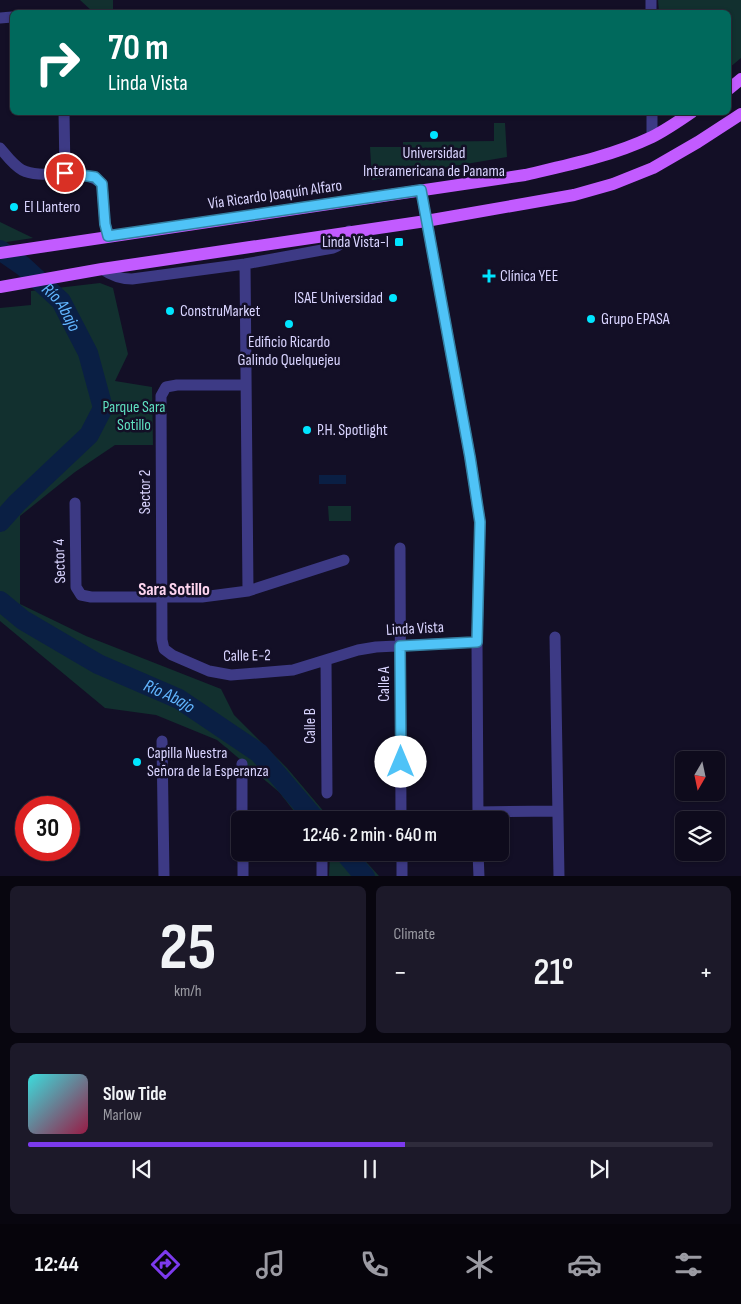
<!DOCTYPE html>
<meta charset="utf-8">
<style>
body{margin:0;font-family:"Sofia Sans Condensed",sans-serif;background:#1c1929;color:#f1f3f6;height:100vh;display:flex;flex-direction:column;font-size:19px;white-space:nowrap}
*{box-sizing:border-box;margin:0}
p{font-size:16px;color:#9b9ba3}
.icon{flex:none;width:28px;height:28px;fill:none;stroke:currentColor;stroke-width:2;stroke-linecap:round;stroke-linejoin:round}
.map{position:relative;height:876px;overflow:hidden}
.details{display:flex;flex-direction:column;gap:10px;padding:10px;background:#08060f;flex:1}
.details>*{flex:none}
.guide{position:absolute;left:10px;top:10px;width:721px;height:105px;border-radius:8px;box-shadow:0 1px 4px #0004,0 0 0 1px #2e2b3b;background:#00695c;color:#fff;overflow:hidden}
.needle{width:32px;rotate:189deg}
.controls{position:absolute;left:675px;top:751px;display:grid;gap:10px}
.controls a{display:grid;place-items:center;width:50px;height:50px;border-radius:8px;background:#0e0b1c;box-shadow:0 1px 4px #0004,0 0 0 1px #2e2b3b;font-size:25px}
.speed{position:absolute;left:15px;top:796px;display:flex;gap:10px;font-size:25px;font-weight:700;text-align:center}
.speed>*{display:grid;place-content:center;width:65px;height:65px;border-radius:50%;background:#0e0b1c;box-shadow:0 1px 4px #0004,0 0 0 1px #2e2b3b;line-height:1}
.speed .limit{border:8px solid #d22;background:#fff;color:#111}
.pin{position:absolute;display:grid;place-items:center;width:42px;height:42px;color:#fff;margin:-21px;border:2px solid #fff;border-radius:50%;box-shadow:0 1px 5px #0007}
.me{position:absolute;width:55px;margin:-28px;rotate:0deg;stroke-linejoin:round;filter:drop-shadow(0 0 4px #0008)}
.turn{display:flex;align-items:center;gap:18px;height:105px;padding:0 15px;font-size:22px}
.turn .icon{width:65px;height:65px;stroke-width:2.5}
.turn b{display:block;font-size:35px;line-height:42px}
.big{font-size:38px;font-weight:600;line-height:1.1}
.details .card{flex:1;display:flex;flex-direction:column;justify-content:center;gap:8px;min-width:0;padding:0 18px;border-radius:8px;background:#1c1929}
.details .dial{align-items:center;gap:0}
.dial b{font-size:65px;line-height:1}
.song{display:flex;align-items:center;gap:15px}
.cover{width:60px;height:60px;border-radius:8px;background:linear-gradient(135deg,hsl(180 70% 55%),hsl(340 70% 35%))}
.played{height:5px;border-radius:2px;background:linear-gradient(90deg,#7c3aed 55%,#2e2b3b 55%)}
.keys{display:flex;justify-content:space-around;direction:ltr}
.heat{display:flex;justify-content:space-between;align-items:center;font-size:28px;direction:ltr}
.details .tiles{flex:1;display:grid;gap:10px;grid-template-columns:1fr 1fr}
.card:last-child{grid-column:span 2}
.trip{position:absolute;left:231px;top:811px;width:278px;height:50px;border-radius:8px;background:#0e0b1c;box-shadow:0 1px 4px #0004,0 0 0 1px #2e2b3b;font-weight:600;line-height:50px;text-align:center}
.menu{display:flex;height:80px;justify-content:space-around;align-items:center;background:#06040b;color:#9b9ba3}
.menu .icon{width:35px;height:35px}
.menu .selected{color:#7c3aed}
.menu b{font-size:22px;color:#f1f3f6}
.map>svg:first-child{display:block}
</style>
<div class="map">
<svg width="741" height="877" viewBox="0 0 741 877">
<rect width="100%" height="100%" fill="#130f26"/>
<path fill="#12302f" d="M80,0H113V12H93Z
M658,0H741V58L729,68V12H659Z
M494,123H505L507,157L372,180L370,147H403V142L494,141Z
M0,222L33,238L0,243Z
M100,283L113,288L128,354L115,381L152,387L153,445H115L75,472L20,516V604L86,636L221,689L234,715L287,768L331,820H301L279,792L217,740L156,715L105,708L0,621V308L31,305V291Z
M328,506H351V521H329Z
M327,853H358L379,876H329L330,856Z"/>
<path fill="#0a1f44" d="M319,475H346V484H319Z"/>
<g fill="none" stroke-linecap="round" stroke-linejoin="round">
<g stroke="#0a1f44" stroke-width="20">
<path id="s1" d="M0,250L23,266L61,301L88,353L103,408L89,435L17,503L0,522"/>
<path id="s2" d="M0,601L23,620L98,664L179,699L259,753L316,820"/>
<path d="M344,852L365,877"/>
</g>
<path stroke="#3d3a85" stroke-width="11" d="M651,0V12
M0,18L12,17
M64,112L65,173
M652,112V137
M0,148C6,155 13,165 22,170C45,181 82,165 102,184L105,224L109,236
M421,190L470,457L480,522L477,642L478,820
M245,264L248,591
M102,269C112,276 120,279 132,279L245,264L333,248C342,244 347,241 349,231
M246,385H177L166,387L161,396L162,640L164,649L172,655L209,671L231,675L293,670L358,650L376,647L477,642
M75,503L76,587L81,595L91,597H202L248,591L344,560
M400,548L401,820
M555,637L559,877
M326,660L327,793
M162,741L164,877
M242,764V820
M477,812L558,811
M243,852V877
M402,852V877
M478,852L479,877
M322,858V877"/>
<path stroke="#c25bff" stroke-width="12" d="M729,89L741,79
M0,253L525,175C568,165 612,156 652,137C666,130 679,121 692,112
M0,287L102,269L426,221L574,195L613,184L653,168L698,142L741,114"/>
</g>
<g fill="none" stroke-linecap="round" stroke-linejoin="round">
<g stroke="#337fa1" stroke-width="12">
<path id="route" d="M65,173L95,177L102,184L105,224L108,236L421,190L470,457L480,522L477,642L400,646L401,762"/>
</g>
<use href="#route" stroke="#4fc3f7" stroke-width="9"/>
</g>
<g fill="#00e5ff" stroke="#130f26" stroke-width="2">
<circle cx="434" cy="135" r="5"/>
<circle cx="14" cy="207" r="5"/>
<rect x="394" y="237" width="10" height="10" rx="2.5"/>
<path d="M486.5 268.5h5v5h5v5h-5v5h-5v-5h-5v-5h5z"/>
<circle cx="393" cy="298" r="5"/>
<circle cx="170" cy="311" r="5"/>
<circle cx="591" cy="319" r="5"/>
<circle cx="289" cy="324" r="5"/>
<circle cx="307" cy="430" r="5"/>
<circle cx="137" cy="762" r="5"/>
</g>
<g text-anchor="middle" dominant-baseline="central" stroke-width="5" stroke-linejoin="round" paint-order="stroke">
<g font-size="16" fill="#d9d4ff" stroke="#130f26" text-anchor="start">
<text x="434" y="153" text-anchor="middle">Universidad<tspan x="434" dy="18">Interamericana de Panama</tspan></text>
<text x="24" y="207">El Llantero</text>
<text x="389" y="242" text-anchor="end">Linda Vista-I</text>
<text x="500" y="276">Clínica YEE</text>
<text x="383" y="298" text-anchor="end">ISAE Universidad</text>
<text x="180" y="311">ConstruMarket</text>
<text x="601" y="319">Grupo EPASA</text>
<text x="289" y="342" text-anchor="middle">Edificio Ricardo<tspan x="289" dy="18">Galindo Quelquejeu</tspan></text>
<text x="317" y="430">P.H. Spotlight</text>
<text x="147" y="753">Capilla Nuestra<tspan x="147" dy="18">Señora de la Esperanza</tspan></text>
</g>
<g font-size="16" fill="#d9d4ff" stroke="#130f26">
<text transform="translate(275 195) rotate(-8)">Vía Ricardo Joaquín Alfaro</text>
<text transform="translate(145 492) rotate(-90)">Sector 2</text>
<text transform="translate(60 561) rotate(-92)">Sector 4</text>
<text transform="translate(415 629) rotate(-3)">Linda Vista</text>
<text transform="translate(247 656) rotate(-1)">Calle E-2</text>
<text transform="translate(384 684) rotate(-90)">Calle A</text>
<text transform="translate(310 726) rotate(-90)">Calle B</text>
</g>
<g font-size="16" fill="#5fe0c0" stroke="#130f26">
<text x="134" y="407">Parque Sara<tspan x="134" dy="18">Sotillo</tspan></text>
</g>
<g font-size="18" font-style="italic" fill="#62b6ff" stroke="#130f26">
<text stroke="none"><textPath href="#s1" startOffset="85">Río Abajo</textPath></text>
<text stroke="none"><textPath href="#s2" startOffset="195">Río Abajo</textPath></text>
</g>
<g font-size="18" font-weight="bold" fill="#ffd6f0" stroke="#130f26">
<text x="174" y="589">Sara Sotillo</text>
</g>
</g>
</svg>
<div class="controls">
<a><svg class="needle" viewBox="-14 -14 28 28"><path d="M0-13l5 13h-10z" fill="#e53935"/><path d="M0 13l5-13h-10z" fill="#9b9ba3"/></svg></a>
<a><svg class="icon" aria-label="layers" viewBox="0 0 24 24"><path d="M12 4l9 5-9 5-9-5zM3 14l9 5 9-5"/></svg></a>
</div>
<div class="speed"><div class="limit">30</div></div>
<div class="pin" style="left:65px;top:173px;background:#d93025"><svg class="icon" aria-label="arrive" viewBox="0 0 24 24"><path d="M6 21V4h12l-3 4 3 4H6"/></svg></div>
<svg class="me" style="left:401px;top:762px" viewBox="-20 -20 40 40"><circle r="19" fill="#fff"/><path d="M0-13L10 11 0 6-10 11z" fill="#4fc3f7"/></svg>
<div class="trip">12:46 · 2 min · 640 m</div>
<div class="guide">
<div class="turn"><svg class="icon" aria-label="right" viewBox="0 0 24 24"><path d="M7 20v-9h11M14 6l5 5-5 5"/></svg><div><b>70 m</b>Linda Vista</div></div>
</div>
</div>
<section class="details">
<div class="tiles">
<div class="card dial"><b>25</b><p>km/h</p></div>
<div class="card"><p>Climate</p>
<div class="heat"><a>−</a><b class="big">21°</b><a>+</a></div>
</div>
<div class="card">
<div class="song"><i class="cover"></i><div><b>Slow Tide</b><p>Marlow</p></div></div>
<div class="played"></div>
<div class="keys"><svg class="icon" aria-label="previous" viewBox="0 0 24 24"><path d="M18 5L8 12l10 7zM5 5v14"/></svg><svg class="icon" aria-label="pause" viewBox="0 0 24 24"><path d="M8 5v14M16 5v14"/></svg><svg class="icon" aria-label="next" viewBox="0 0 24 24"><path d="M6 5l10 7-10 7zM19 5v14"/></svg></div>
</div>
</div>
</section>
<nav class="menu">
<b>12:44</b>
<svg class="icon selected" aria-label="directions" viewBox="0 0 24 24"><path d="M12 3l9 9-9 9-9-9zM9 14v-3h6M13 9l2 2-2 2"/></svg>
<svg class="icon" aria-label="music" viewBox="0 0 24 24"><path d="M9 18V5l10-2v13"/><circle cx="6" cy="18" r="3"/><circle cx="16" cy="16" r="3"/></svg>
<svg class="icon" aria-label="phone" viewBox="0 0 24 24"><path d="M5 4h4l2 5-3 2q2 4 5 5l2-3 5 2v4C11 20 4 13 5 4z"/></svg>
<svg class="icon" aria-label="climate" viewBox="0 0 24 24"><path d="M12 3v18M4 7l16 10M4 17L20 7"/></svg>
<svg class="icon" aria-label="car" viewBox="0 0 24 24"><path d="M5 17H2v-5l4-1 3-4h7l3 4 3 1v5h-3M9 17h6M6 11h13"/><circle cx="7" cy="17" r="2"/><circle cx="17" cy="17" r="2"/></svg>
<svg class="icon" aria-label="filters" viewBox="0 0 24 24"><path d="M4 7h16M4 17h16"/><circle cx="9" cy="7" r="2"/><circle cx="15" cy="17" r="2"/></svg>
</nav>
